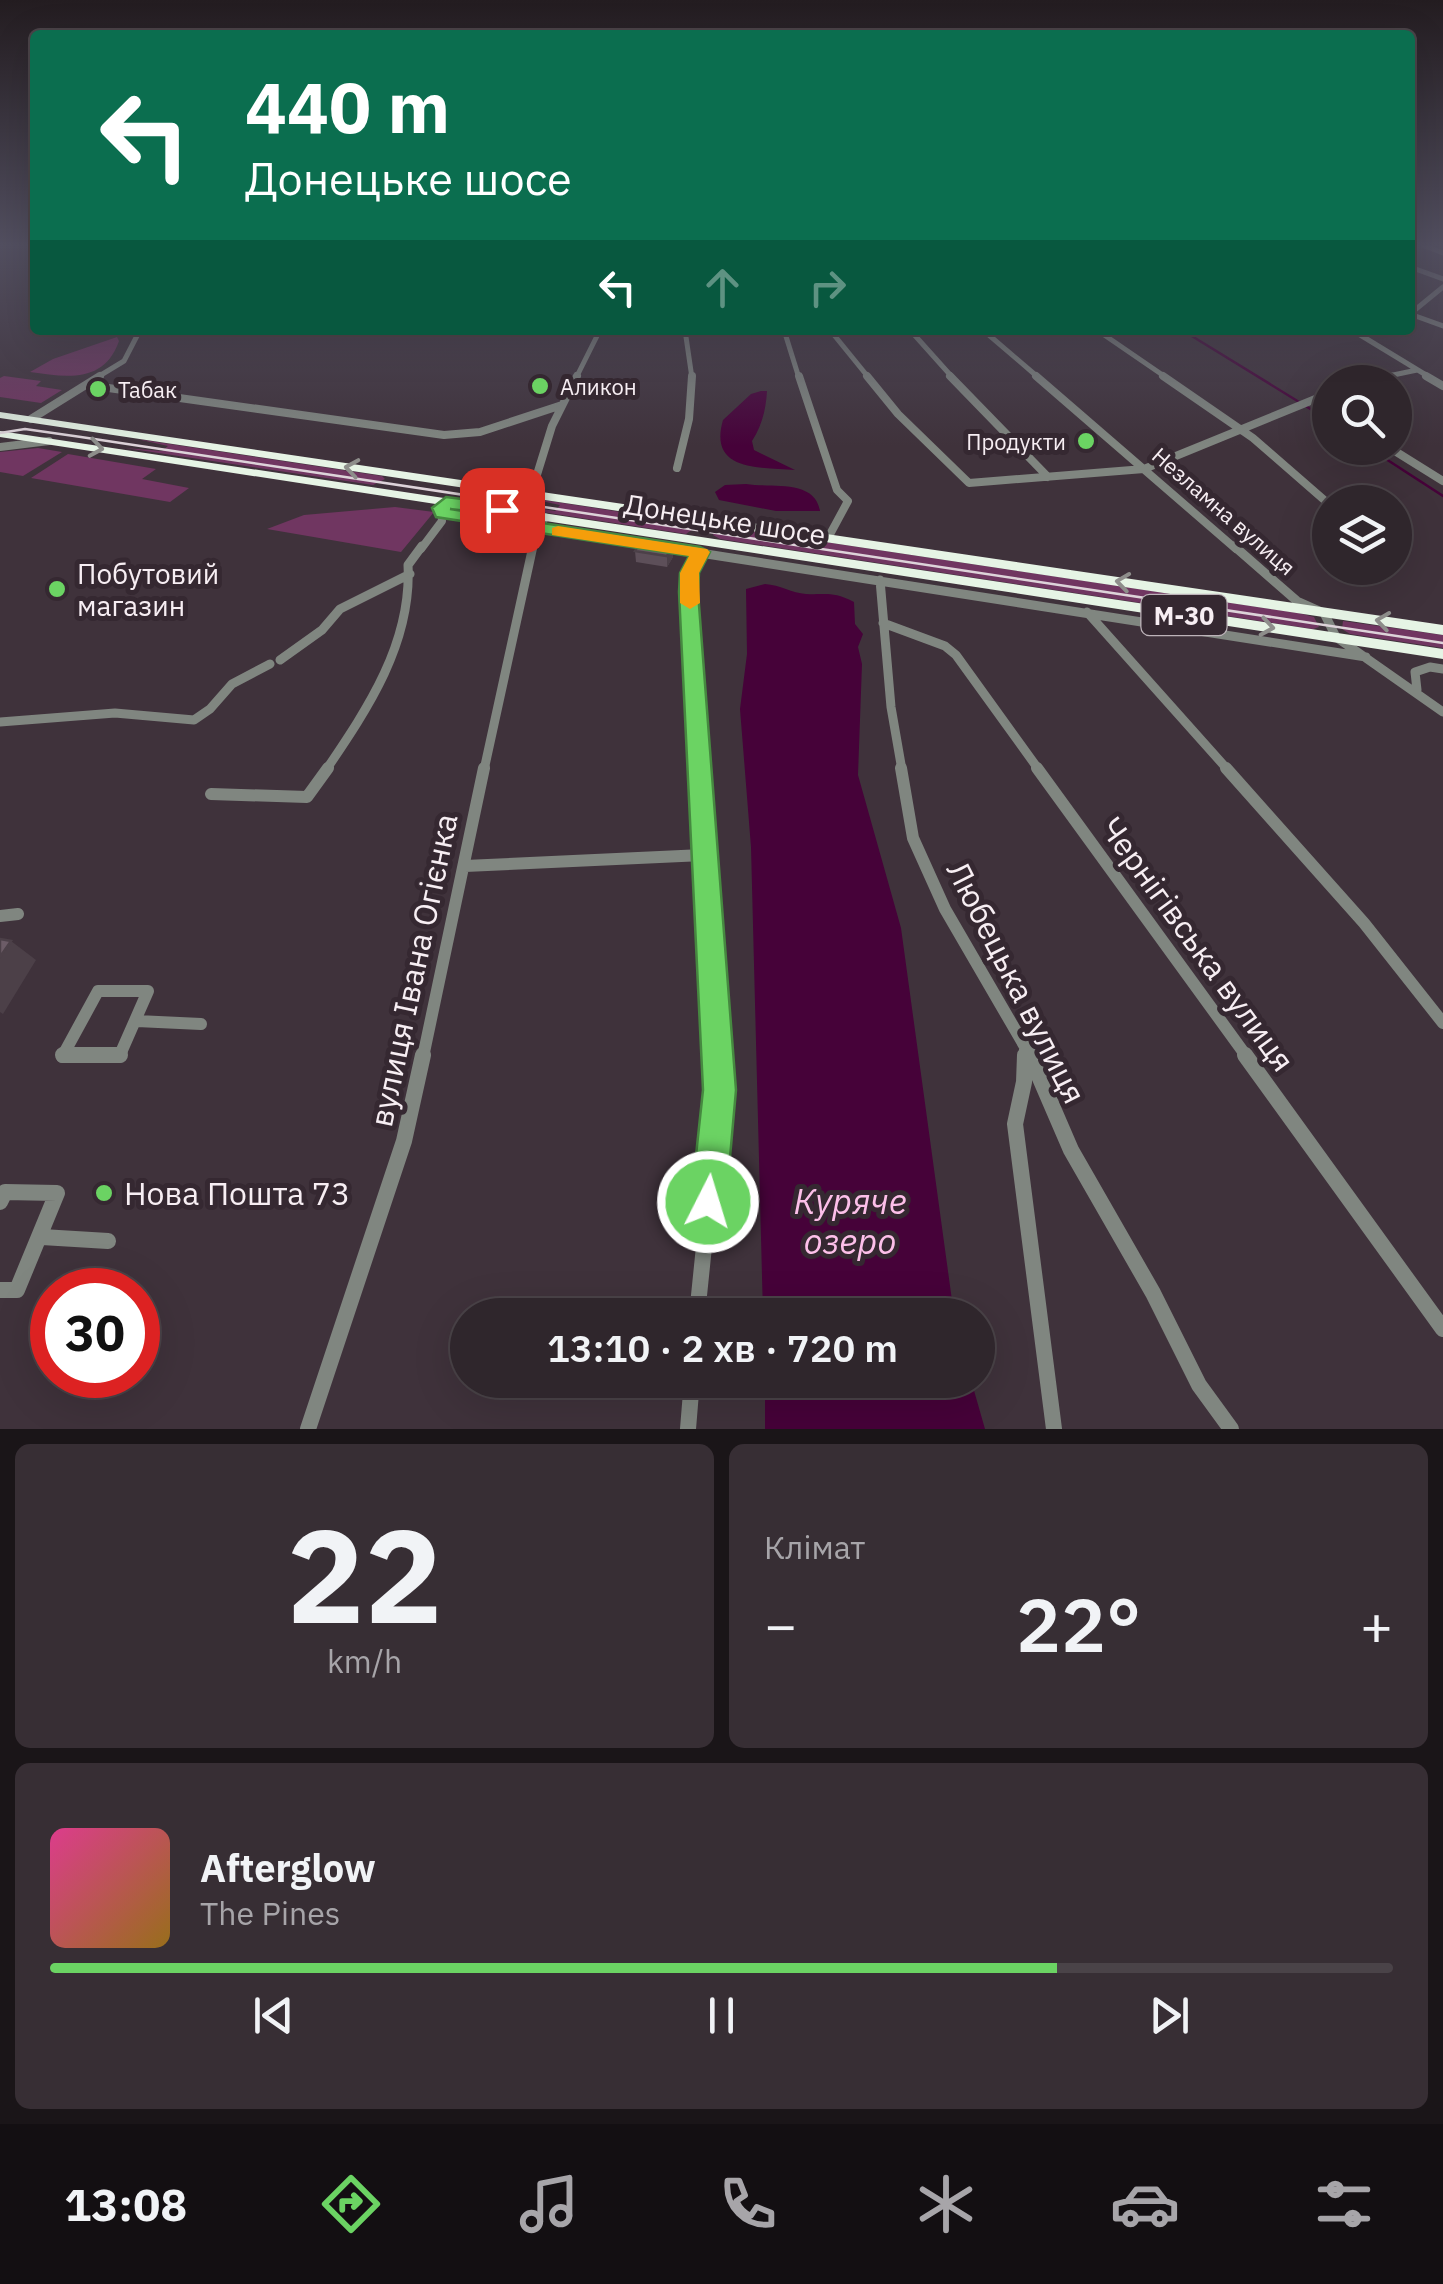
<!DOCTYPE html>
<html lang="uk">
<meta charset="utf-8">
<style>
body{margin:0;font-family:"IBM Plex Sans",sans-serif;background:#372e34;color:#f1f3f6;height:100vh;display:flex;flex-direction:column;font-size:38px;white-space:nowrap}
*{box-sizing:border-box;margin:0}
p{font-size:32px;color:#a7a5a9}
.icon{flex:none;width:55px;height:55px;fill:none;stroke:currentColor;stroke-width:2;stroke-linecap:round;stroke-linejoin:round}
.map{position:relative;height:1429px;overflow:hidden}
.drawer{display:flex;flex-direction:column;gap:15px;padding:15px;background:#1a1518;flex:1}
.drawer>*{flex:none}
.hud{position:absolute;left:30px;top:30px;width:1385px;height:305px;border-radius:10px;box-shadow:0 10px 40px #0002,0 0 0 2px #4a4348;background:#0b6e4f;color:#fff;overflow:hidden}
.buttons{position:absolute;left:1312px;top:365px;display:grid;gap:20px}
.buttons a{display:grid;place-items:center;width:100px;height:100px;border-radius:50%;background:#2f262c;box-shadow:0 10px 40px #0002,0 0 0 2px #4a4348;font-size:50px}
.speed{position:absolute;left:30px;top:1268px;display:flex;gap:20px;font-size:50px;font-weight:700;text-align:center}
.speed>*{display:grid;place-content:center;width:130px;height:130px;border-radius:50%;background:#2f262c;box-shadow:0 10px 40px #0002,0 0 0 2px #4a4348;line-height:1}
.speed .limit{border:15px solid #d22;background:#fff;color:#111}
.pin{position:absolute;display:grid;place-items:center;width:85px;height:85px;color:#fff;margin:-42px;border-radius:20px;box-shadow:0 5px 15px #0006}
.me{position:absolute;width:110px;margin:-55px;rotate:5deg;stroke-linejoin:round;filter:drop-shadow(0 0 8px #0008)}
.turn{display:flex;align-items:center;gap:35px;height:210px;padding:0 50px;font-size:45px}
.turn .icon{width:130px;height:130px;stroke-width:2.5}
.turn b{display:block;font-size:70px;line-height:85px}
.lanes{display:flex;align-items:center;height:95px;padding:0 50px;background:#0003;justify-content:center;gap:50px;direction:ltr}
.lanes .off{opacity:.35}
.big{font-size:75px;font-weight:600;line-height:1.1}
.drawer .widget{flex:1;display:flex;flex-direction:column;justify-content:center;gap:15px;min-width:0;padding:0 35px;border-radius:15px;background:#372e34}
.drawer .dial{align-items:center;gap:0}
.dial b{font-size:130px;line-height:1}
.song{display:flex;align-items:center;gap:30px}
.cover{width:120px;height:120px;border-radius:15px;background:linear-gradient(135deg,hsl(330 70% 55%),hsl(40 70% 35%))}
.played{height:10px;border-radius:5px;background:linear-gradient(90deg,#6bd363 75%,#4a4348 75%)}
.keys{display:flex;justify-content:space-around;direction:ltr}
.heat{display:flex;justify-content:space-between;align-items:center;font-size:55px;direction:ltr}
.drawer .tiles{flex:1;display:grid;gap:15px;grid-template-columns:1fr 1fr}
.widget:last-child{grid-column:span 2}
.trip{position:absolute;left:450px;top:1298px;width:545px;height:100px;border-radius:50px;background:#2f262c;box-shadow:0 10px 40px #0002,0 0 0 2px #4a4348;font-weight:600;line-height:100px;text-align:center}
.menu{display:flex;height:160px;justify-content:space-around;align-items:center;background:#130f12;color:#a7a5a9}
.menu .icon{width:70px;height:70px}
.menu .current{color:#6bd363}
.menu b{font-size:45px;color:#f1f3f6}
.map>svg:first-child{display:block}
</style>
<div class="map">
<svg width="1443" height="1429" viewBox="0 0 1443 1429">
<rect width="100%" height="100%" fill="#3f323b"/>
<path fill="#703661" d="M117,337L119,341C104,384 66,377 30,372L53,359Z
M4,376L41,381L36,386L62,390L41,403L0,397V378Z
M137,439L382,476L385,479L373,485L125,448L162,451L168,446Z
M38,448L62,452L23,476L0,472V452Z
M68,454L156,469L142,479L189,488L170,502L31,478Z
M518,496L691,523L697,526L686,534L509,507L511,504L555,511L560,505Z
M395,507L434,512L401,552L267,529L304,515Z
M725,527L1299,613L1314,617L1319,627L1313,629L720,539L713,535L716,529Z
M1343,621L1443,635V648L1350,634L1342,629Z"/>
<path fill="#460239" d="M761,391H767C766,409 762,426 752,441L754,450L795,470C760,467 708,472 723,420L751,394Z
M746,484C772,488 815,479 820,511H776L719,500L715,492L725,485Z
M765,584C780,585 792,593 806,594C827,595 832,591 854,602L855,624L863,634L858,647L862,664L858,775L901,928L954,1315H763L751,847L740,709L747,654L746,589Z
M765,1380H971L985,1429H765Z"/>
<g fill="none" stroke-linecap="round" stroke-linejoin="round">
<path stroke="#460239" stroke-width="2.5" d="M1182,330L1330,421
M1369,448L1443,496"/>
<path stroke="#808680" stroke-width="5" d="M1425,246L1443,253
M1410,267L1443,279
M1410,314L1443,287
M1410,314L1443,326
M685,330L692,378
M784,330L799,378
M830,330L869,378
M910,330L953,378
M983,330L1039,378
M1097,330L1167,378
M1352,330L1431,378
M96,378L124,361L140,330
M576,378L600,330
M1379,378L1417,370"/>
<path stroke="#808680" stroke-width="8" d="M799,376L837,490L848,501L828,538
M867,376L898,414L969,483L1144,469L1330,393
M950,376L1048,477
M1036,376L1236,549
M1163,376L1253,438L1330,505
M1426,376L1443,386
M1362,382L1390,376
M87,385L444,435L480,432L562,405
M31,419L100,376
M0,447L49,441
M1390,448L1443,481
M677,468L689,419L692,376
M531,494L552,426L577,376
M442,513L671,549
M421,549L442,521L441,508L446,502
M532,549L545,517"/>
<path stroke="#808680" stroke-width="9" d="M655,546L1366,657
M1234,546L1297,601L1324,613L1336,637L1443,712
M880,580L891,707L902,770
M1087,612L1228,770
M883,623L945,646L956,655L1039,770
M280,660L322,630L340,609L410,574
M1417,690L1415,672L1430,667L1443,669
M0,722L115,713L194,720L210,709L232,684L270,664
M326,770C368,708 412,643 408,565L422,546
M484,770L533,546
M699,770L688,592L689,573L701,552"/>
<path stroke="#808680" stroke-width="12" d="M699,768L718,1057
M901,768L913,838L945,909L1031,1057
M1037,768L1247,1057
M1226,768L1364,923L1443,1023
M211,794L307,797L328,768
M465,866L703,855
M0,916L18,914
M98,991H148L119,1057H62Z
M137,1021L201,1024
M423,1057L484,768
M1025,1057V1049"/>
<path stroke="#808680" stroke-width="16" d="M63,1055H120
M1025,1055L1024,1082L1015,1124L1054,1429
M1030,1055L1071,1150L1153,1293L1199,1385L1231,1429
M1245,1055L1443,1329
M0,1202L5,1192L57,1193L17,1290H0
M42,1237L108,1241
M697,1315L720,1090L718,1055
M308,1429L404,1141L423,1055
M688,1429L692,1380"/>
<path fill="#e6f4e5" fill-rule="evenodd" d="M0,412L1443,625V635L0,418Z
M0,431L1443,649V659L0,437Z"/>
<path stroke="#ddd3d9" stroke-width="2.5" d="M0,433L25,429L81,437L1443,643"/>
</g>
<path fill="#5d4f59" d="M672,546L673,557L667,567L636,562L635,551Z"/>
<path fill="#4c4048" d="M672,546L673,557L667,567V556Z
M11,941L36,960L3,1014L0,1012V957Z"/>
<path fill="#6c5c67" stroke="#4c4048" stroke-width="2.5" d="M641,541L672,546L667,556L635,551Z
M0,939L11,941L0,957Z"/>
<defs><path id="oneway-chevron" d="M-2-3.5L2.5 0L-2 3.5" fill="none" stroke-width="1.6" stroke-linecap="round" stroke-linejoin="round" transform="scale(2.5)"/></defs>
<g stroke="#8e8e8b">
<use href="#oneway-chevron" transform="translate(96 448) rotate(9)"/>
<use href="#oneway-chevron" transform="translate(352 468) rotate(-171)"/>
<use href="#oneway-chevron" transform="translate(1123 582) rotate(-172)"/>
<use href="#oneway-chevron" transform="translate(1383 621) rotate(-172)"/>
<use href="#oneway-chevron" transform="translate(1267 627) rotate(9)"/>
</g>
<linearGradient id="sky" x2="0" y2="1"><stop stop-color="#231c20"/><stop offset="0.55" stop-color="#524f60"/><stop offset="1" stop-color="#524f60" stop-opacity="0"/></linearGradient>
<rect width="1443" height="446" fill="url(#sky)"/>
<path fill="#6bd363" stroke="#468940" stroke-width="2.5" d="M446,497L502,504L511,510L502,515L450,509L700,547L710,552L699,573L698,592L736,1090L726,1202L721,1215L708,1220L696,1215L691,1202L703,1090L679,592L680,573L689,556L436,517L432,508Z"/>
<path fill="#f59e0b" d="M558,526L707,549L710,552L699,573L700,603L690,609L680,603V573L689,556L552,535V528Z"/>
<g fill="#6bd363" stroke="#352831" stroke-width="4">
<circle cx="540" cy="386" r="10"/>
<circle cx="98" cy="389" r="10"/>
<circle cx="1086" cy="441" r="10"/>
<circle cx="57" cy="589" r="10"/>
<circle cx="104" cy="1193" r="10"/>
</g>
<g text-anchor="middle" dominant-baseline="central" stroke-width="10" stroke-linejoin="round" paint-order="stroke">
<g font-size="22" fill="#f7eef3" stroke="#352831" text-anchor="start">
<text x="560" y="386">Аликон</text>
<text x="118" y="389">Табак</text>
<text x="1066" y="441" text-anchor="end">Продукти</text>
</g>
<g font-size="22" fill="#f7eef3" stroke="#352831">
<text transform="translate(1224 511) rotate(41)">Незламна вулиця</text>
</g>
<rect fill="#352831" stroke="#bdb3b9" stroke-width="2.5" x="1141.5" y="595" width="85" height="40" rx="8"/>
<g font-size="25" font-weight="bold" fill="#f7eef3">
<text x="1184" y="615">М-30</text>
</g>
<g font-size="28" fill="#f7eef3" stroke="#352831">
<text transform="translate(725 519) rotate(9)">Донецьке шосе</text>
</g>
<g font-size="28" fill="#f7eef3" stroke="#352831" text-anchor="start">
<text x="77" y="573">Побутовий<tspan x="77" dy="32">магазин</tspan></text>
</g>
<g font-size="32" fill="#f7eef3" stroke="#352831">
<text transform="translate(1198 944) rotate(54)">Чернігівська вулиця</text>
<text transform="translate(413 970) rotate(-78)">вулиця Івана Огієнка</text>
<text transform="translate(1017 982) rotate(63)">Любецька вулиця</text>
</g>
<g font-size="32" fill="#f7eef3" stroke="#352831" text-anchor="start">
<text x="124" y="1193">Нова Пошта 73</text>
</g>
<g font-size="35" font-style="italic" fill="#fcbfe9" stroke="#352831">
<text x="850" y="1201">Куряче<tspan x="850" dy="40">озеро</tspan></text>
</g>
</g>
</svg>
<div class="buttons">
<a><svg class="icon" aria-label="search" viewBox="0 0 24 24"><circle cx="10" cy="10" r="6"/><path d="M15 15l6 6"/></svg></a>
<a><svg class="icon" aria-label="layers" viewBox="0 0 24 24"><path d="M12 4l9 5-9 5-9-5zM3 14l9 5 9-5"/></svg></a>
</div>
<div class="speed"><div class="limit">30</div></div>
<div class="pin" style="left:502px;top:510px;background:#d93025"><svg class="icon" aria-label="arrive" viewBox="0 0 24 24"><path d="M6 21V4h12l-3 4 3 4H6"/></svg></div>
<svg class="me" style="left:708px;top:1202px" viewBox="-20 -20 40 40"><circle r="17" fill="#6bd363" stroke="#fff" stroke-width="3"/><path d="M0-11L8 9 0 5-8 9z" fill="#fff"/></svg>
<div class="trip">13:10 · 2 хв · 720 m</div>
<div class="hud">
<div class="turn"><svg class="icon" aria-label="left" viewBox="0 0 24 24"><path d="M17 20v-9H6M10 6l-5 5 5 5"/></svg><div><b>440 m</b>Донецьке шосе</div></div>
<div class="lanes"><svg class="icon" aria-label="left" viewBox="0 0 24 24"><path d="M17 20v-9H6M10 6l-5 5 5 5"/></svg><svg class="icon off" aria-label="ahead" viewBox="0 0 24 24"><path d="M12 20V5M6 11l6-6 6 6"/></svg><svg class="icon off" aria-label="right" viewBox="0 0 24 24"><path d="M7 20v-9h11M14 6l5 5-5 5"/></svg></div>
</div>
</div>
<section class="drawer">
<div class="tiles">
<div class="widget dial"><b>22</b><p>km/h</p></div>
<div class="widget"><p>Клімат</p>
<div class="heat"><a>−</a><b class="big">22°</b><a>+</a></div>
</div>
<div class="widget">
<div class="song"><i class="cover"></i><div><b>Afterglow</b><p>The Pines</p></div></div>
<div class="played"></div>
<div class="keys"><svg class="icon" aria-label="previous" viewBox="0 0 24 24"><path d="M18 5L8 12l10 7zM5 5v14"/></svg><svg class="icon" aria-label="pause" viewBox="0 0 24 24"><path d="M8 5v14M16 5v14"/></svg><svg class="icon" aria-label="next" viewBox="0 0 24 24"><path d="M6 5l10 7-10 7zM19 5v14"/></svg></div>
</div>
</div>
</section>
<nav class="menu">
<b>13:08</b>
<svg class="icon current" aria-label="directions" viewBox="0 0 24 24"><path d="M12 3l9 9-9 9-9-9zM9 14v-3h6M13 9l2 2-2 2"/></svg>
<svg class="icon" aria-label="music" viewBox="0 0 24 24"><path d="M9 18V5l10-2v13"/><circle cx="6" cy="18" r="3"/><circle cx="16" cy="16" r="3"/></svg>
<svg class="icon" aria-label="phone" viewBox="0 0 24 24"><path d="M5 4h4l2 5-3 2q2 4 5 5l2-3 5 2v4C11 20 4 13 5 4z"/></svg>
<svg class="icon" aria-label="climate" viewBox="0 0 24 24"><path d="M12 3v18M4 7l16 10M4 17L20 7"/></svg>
<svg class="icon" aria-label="car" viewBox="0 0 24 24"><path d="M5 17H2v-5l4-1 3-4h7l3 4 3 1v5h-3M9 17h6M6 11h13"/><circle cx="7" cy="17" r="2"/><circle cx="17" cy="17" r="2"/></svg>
<svg class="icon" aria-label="filters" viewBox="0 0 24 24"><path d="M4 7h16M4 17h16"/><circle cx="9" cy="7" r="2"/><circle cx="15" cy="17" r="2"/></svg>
</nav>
